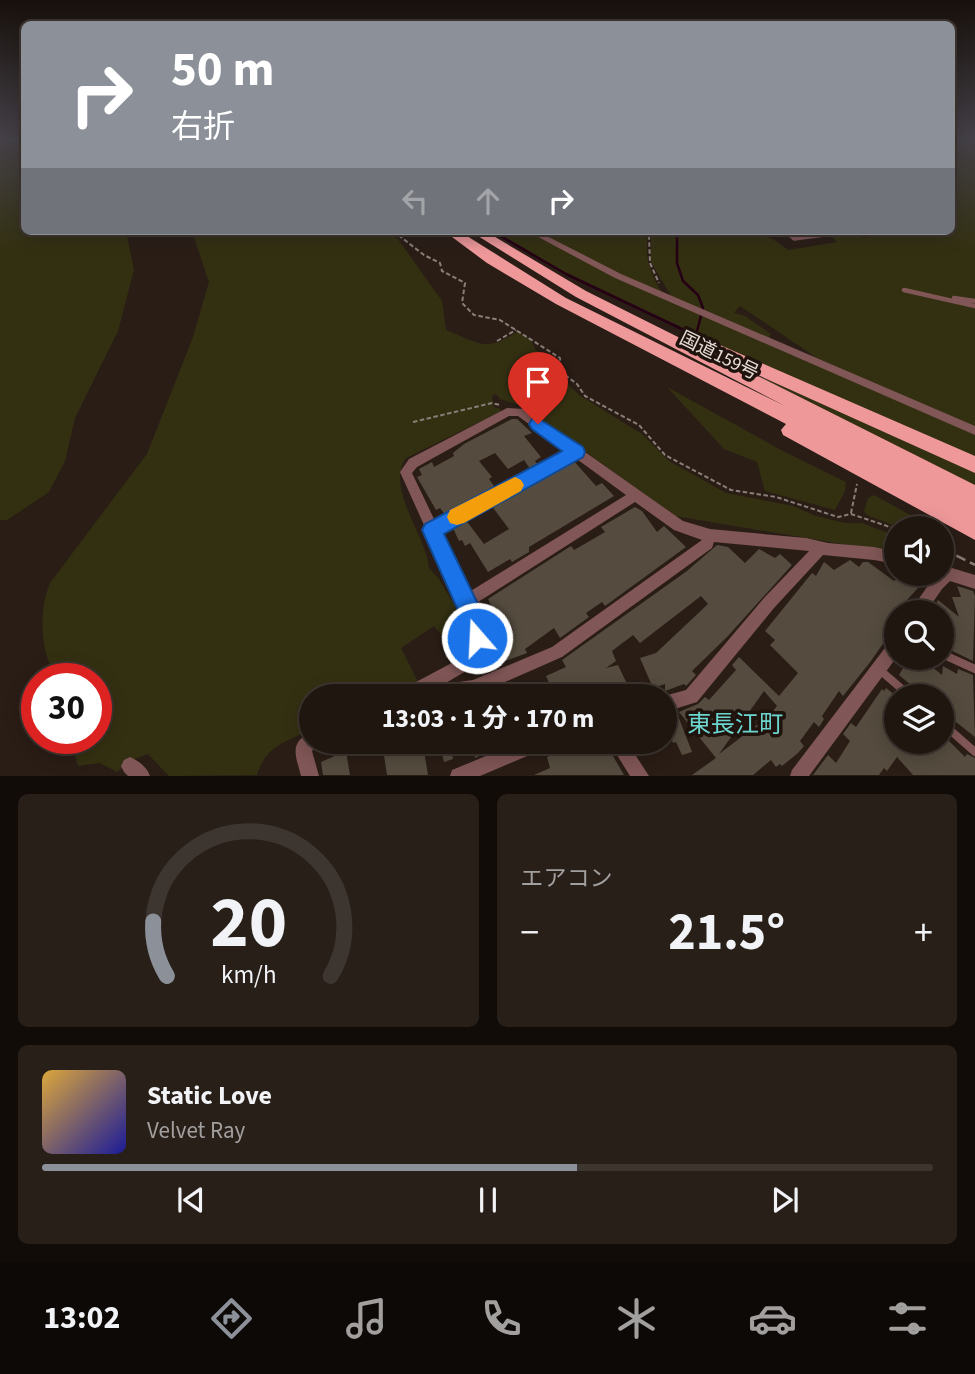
<!DOCTYPE html>
<html lang="ja">
<meta charset="utf-8">
<style>
body{margin:0;font-family:"Source Sans 3","Noto Sans JP",sans-serif;background:#281f19;color:#f1f3f6;height:100vh;display:flex;flex-direction:column;font-size:26px;white-space:nowrap}
*{box-sizing:border-box;margin:0}
p{font-size:23px;color:#a29f9f}
.icon{flex:none;width:38px;height:38px;fill:none;stroke:currentColor;stroke-width:2;stroke-linecap:round;stroke-linejoin:round}
.map{position:relative;height:776px;overflow:hidden}
.drawer{display:flex;flex-direction:column;gap:18px;padding:18px;background:#120c09;flex:1}
.drawer>*{flex:none}
.hud{position:absolute;left:21px;top:21px;width:934px;height:214px;border-radius:10px;box-shadow:0 4px 18px #0003,0 0 0 2px #3d3530;background:#8c9099;color:#fff;overflow:hidden}
.fabs{position:absolute;left:884px;top:516px;display:grid;gap:14px}
.fabs a{display:grid;place-items:center;width:70px;height:70px;border-radius:50%;background:#201610;box-shadow:0 4px 18px #0003,0 0 0 2px #3d3530;font-size:35px}
.speed{position:absolute;left:21px;top:663px;display:flex;gap:14px;font-size:35px;font-weight:700;text-align:center}
.speed>*{display:grid;place-content:center;width:91px;height:91px;border-radius:50%;background:#201610;box-shadow:0 4px 18px #0003,0 0 0 2px #3d3530;line-height:1}
.speed .limit{border:10px solid #d22;background:#fff;color:#111}
.pin{position:absolute;display:grid;place-items:center;width:60px;height:60px;color:#fff;margin:-72px -30px;border-radius:50% 50% 50% 0;rotate:-45deg;box-shadow:0 0 7px #0007}
.pin .icon{rotate:45deg}
.me{position:absolute;width:77px;margin:-38px;rotate:341deg;stroke-linejoin:round;filter:drop-shadow(0 0 5px #0008)}
.turn{display:flex;align-items:center;gap:24px;height:147px;padding:0 35px;font-size:32px}
.turn .icon{width:91px;height:91px;stroke-width:2.5}
.turn b{display:block;font-size:49px;line-height:60px}
.lanes{display:flex;align-items:center;height:66px;padding:0 35px;background:#0003;justify-content:center;gap:35px;direction:ltr}
.lanes .off{opacity:.35}
.big{font-size:52px;font-weight:700;line-height:1.1}
.drawer .tile{flex:1;display:flex;flex-direction:column;justify-content:center;gap:10px;min-width:0;padding:0 24px;border-radius:10px;background:#281f19}
.drawer .dial{align-items:center;gap:0}
.dial svg{height:182px;overflow:visible;fill:none;stroke:#3d3530;stroke-width:7;stroke-linecap:round;text-anchor:middle}
.dial text{fill:#f1f3f6;stroke:none}
.song{display:flex;align-items:center;gap:21px}
.cover{width:84px;height:84px;border-radius:10px;background:linear-gradient(135deg,hsl(40 70% 55%),hsl(240 70% 35%))}
.played{height:7px;border-radius:4px;background:linear-gradient(90deg,#8c9099 60%,#3d3530 60%)}
.keys{display:flex;justify-content:space-around;direction:ltr}
.heat{display:flex;justify-content:space-between;align-items:center;font-size:38px;direction:ltr}
.drawer .tiles{flex:1;display:grid;gap:18px;grid-template-columns:1fr 1fr}
.tile:last-child{grid-column:span 2}
.trip{position:absolute;left:299px;top:684px;width:378px;height:70px;border-radius:35px;background:#201610;box-shadow:0 4px 18px #0003,0 0 0 2px #3d3530;font-weight:700;line-height:70px;text-align:center}
.menu{display:flex;height:112px;justify-content:space-around;align-items:center;background:#0d0906;color:#a29f9f}
.menu .icon{width:49px;height:49px}
.menu .active{color:#8c9099}
.menu b{font-size:32px;color:#f1f3f6}
.map>svg:first-child{display:block}
</style>
<div class="map">
<svg width="975" height="776" viewBox="0 0 975 776">
<rect width="100%" height="100%" fill="#2a1d16"/>
<path fill="#333012" d="M0,140H24V231H126L134,270L118,331L75,418L65,461L49,492L7,520H0Z
M952,140H965L975,149V428L817,358L740,306L734,313L745,316L771,334L769,338L671,296L651,262V234L657,231H755L754,233L773,239L788,250L837,242L832,237L857,234L863,238L903,233L901,231H952Z
M192,231H386L398,239L442,301L446,330C478,343 486,353 518,331L529,338L536,350L554,358L562,378L579,395L642,434L669,461L726,493L793,506L816,516L845,523H862L896,536V553L675,516L522,406L500,399L496,394L492,396L494,407L501,409L500,412L406,458C385,488 427,537 429,568L439,579L466,625L443,637L434,626L401,648L419,684L391,696H312L311,729C285,743 266,745 257,775L169,776L148,754L132,760L117,772L100,763L78,766L70,739L96,738V679H57C40,652 38,612 50,583L147,454L193,337L209,282Z
M494,231H527L596,267L975,434V457C877,417 780,373 683,328C620,299 551,271 494,231Z
M536,231H649C643,257 650,272 663,294L624,277Z
M764,378L975,472V485L762,380Z
M667,387L781,450L846,482L845,491L835,510L765,491L757,462L724,449Z
M874,495L934,528H900L867,515L864,511L868,498Z"/>
<g fill="none" stroke-linecap="round" stroke-linejoin="round">
<path stroke="#250014" stroke-width="2.5" d="M492,231L566,274L705,340
M677,231V263L683,281L698,295L703,308L696,335"/>
</g>
<path fill="#554c3f" fill-rule="evenodd" d="M512,419H517L532,433L524,436L541,457L535,461L539,466L531,470L524,460L508,469L495,453L479,461L492,477L489,479L496,489L446,516L440,508L436,510L417,477L422,475L419,469L432,462L434,467L454,456L453,453L464,444Z
M573,460L596,486L602,483L614,496L529,547V552L512,562L510,559L488,572L470,543L465,546L462,540L459,541L452,526L465,519L484,544L509,529L491,505Z
M635,507L642,511L657,532L664,526L686,547L605,606L602,602L586,613L589,617L560,638L554,628L525,649L527,653L500,663L496,652L489,651L493,629L490,623L497,619L488,599L571,546L574,550L588,542L605,532L601,527Z
M717,545L728,547L745,563L759,549L775,558L780,554L792,565L727,637L692,671L696,675L686,686L684,684L665,691V684L653,688L640,658L656,653L708,604L701,596L640,643L633,635L612,651L616,661L606,668L618,665L628,686L611,692L613,696H523L550,685L546,676L566,667L562,660L687,571Z
M850,560L859,567L863,562H868L894,581L903,574L929,576L896,612V625L888,622L883,632L889,635L871,661L843,696L839,691L822,716L824,719L819,727L814,722L800,741L804,746L798,753L782,766L780,764L776,767L771,760L753,775H692L716,758L679,712L698,704L705,697L709,700L736,670L732,665L739,657L779,696L798,673L770,645L775,640L765,631L812,573L816,576L824,562L834,570ZM764,691L777,706L769,716L719,754Z
M957,586L973,591L975,596L973,661L942,646V612H931L938,600L959,617L952,597H961Z
M909,658H921L942,675L943,666L957,674L958,669L973,675L975,737L942,711V696H924L899,675Z
M886,688L896,696V742H942V734L965,757L967,754L975,758V775H913L897,757L887,771L884,768L879,775H813L828,755L836,763L850,741L843,734L851,723L856,727L882,689L884,691Z
M677,713L692,752L682,755L676,742L673,743L668,731L665,732V717Z
M382,742H488L490,752L475,758L473,745L452,752L453,759L444,762L440,745L424,751L428,775H387Z
M586,742H598L600,747L606,744L624,775H534L550,768L547,757Z
M346,751L350,775H323L321,762Z"/>
<g fill="none" stroke-linecap="round" stroke-linejoin="round">
<path stroke="#897e78" stroke-width="2" stroke-dasharray="4.5 2.5" stroke-linecap="butt" d="M393,231L424,255L440,263L442,271L465,283L462,303L474,315L500,320L560,358L561,372L577,384L585,396L639,425L665,455L731,490L776,497L838,517L851,514L896,529
M655,231L649,236L650,263L659,283
M497,341L516,330
M413,422L492,403L500,405
M851,513L857,484
M942,549L947,551"/>
<path stroke="#897e78" stroke-width="2.5" stroke-dasharray="10 5" stroke-linecap="butt" d="M943,549L975,565"/>
<path stroke="#805656" stroke-width="3.5" d="M785,231L794,239L840,233
M855,233L868,231"/>
<path stroke="#805656" stroke-width="4.5" d="M904,290L975,306
M954,298L975,301"/>
<path stroke="#805656" stroke-width="6" d="M432,530L576,452"/>
<path stroke="#805656" stroke-width="8" d="M942,654L975,669
M881,671L910,696
M942,723L975,752"/>
<path fill="#805656" fill-rule="evenodd" d="M968,140H975V145Z
M527,231H537L621,274L975,426V435L615,278Z
M507,408L524,409L683,521L710,529L806,538L828,543L874,547L896,552V564L874,560L823,555L774,608L697,702L665,712V696H664L686,690L764,598L809,551L714,542L712,548L562,657L473,696H433L426,694L422,696H399L401,690L463,657C474,638 471,628 462,610L459,608L457,603L458,600L400,472L409,459ZM509,416H518L626,495L469,592L412,473L417,467ZM635,502L674,530L702,540L552,647L473,680L444,684L473,667L483,651L485,627L475,604Z
M942,565L975,575V589L950,581L942,589L926,612H911L913,607L936,574H942Z
M896,637V658L809,776H790L792,770L891,640Z
M312,732V742H320L312,751L319,776H301C296,756 288,742 312,732Z
M520,742H548L546,748L480,776H450L452,770Z
M609,742H627L649,776H630Z
M130,757C139,761 147,767 150,776H128L124,772L121,766L124,760Z"/>
<path fill="#ee989a" fill-rule="evenodd" d="M444,231H459L566,298L785,406L576,297L470,231H485L586,291L690,343L692,338H704L975,456V473L740,367L975,485V540L783,435L781,430L786,424L556,304L487,263Z"/>
</g>
<linearGradient id="sky" x2="0" y2="1"><stop stop-color="#17100c"/><stop offset="0.56" stop-color="#444047"/><stop offset="1" stop-color="#444047" stop-opacity="0"/></linearGradient>
<rect width="975" height="249" fill="url(#sky)"/>
<path fill="#1a73e8" stroke="#114b97" stroke-width="2" d="M538,418L583,447L585,452L583,457L444,534L489,627L485,646L477,649L469,646L466,628L422,530L425,524L562,451L532,429L529,424L532,419Z"/>
<path fill="#f59e0b" d="M515,477L521,480L524,485L521,491L464,523L457,525L450,523L447,517L450,510Z"/>
<g text-anchor="middle" dominant-baseline="central" stroke-width="7" stroke-linejoin="round" paint-order="stroke">
<g font-size="19" fill="#e7ded9" stroke="#20130d">
<text transform="translate(719 356) rotate(26)">国道159号</text>
</g>
<g font-size="24" fill="#6bd6cf" stroke="#20130d">
<text x="735" y="724">東長江町</text>
</g>
</g>
</svg>
<div class="fabs">
<a><svg class="icon" aria-label="sound" viewBox="0 0 24 24"><path d="M4 9h4l5-4v14l-5-4H4zM17 9q2 3 0 6"/></svg></a>
<a><svg class="icon" aria-label="search" viewBox="0 0 24 24"><circle cx="10" cy="10" r="6"/><path d="M15 15l6 6"/></svg></a>
<a><svg class="icon" aria-label="layers" viewBox="0 0 24 24"><path d="M12 4l9 5-9 5-9-5zM3 14l9 5 9-5"/></svg></a>
</div>
<div class="speed"><div class="limit">30</div></div>
<div class="pin" style="left:538px;top:424px;background:#d93025"><svg class="icon" aria-label="arrive" viewBox="0 0 24 24"><path d="M6 21V4h12l-3 4 3 4H6"/></svg></div>
<svg class="me" style="left:477px;top:638px" viewBox="-20 -20 40 40"><circle r="17" fill="#1a73e8" stroke="#fff" stroke-width="3"/><path d="M0-11L8 9 0 5-8 9z" fill="#fff"/></svg>
<div class="trip">13:03 · 1 分 · 170 m</div>
<div class="hud">
<div class="turn"><svg class="icon" aria-label="right" viewBox="0 0 24 24"><path d="M7 20v-9h11M14 6l5 5-5 5"/></svg><div><b>50 m</b>右折</div></div>
<div class="lanes"><svg class="icon off" aria-label="left" viewBox="0 0 24 24"><path d="M17 20v-9H6M10 6l-5 5 5 5"/></svg><svg class="icon off" aria-label="ahead" viewBox="0 0 24 24"><path d="M12 20V5M6 11l6-6 6 6"/></svg><svg class="icon" aria-label="right" viewBox="0 0 24 24"><path d="M7 20v-9h11M14 6l5 5-5 5"/></svg></div>
</div>
</div>
<section class="drawer">
<div class="tiles">
<div class="tile dial"><svg viewBox="0 0 100 80">
<path d="M14 69A42 42 0 1 1 86 69"/>
<path d="M14 69A42 42 0 0 1 8 45" stroke="#8c9099"/>
<text x="50" y="56" font-size="32" font-weight="700">20</text>
<text x="50" y="72" font-size="11">km/h</text>
</svg></div>
<div class="tile"><p>エアコン</p>
<div class="heat"><a>−</a><b class="big">21.5°</b><a>+</a></div>
</div>
<div class="tile">
<div class="song"><i class="cover"></i><div><b>Static Love</b><p>Velvet Ray</p></div></div>
<div class="played"></div>
<div class="keys"><svg class="icon" aria-label="previous" viewBox="0 0 24 24"><path d="M18 5L8 12l10 7zM5 5v14"/></svg><svg class="icon" aria-label="pause" viewBox="0 0 24 24"><path d="M8 5v14M16 5v14"/></svg><svg class="icon" aria-label="next" viewBox="0 0 24 24"><path d="M6 5l10 7-10 7zM19 5v14"/></svg></div>
</div>
</div>
</section>
<nav class="menu">
<b>13:02</b>
<svg class="icon active" aria-label="directions" viewBox="0 0 24 24"><path d="M12 3l9 9-9 9-9-9zM9 14v-3h6M13 9l2 2-2 2"/></svg>
<svg class="icon" aria-label="music" viewBox="0 0 24 24"><path d="M9 18V5l10-2v13"/><circle cx="6" cy="18" r="3"/><circle cx="16" cy="16" r="3"/></svg>
<svg class="icon" aria-label="phone" viewBox="0 0 24 24"><path d="M5 4h4l2 5-3 2q2 4 5 5l2-3 5 2v4C11 20 4 13 5 4z"/></svg>
<svg class="icon" aria-label="climate" viewBox="0 0 24 24"><path d="M12 3v18M4 7l16 10M4 17L20 7"/></svg>
<svg class="icon" aria-label="car" viewBox="0 0 24 24"><path d="M5 17H2v-5l4-1 3-4h7l3 4 3 1v5h-3M9 17h6M6 11h13"/><circle cx="7" cy="17" r="2"/><circle cx="17" cy="17" r="2"/></svg>
<svg class="icon" aria-label="filters" viewBox="0 0 24 24"><path d="M4 7h16M4 17h16"/><circle cx="9" cy="7" r="2"/><circle cx="15" cy="17" r="2"/></svg>
</nav>
